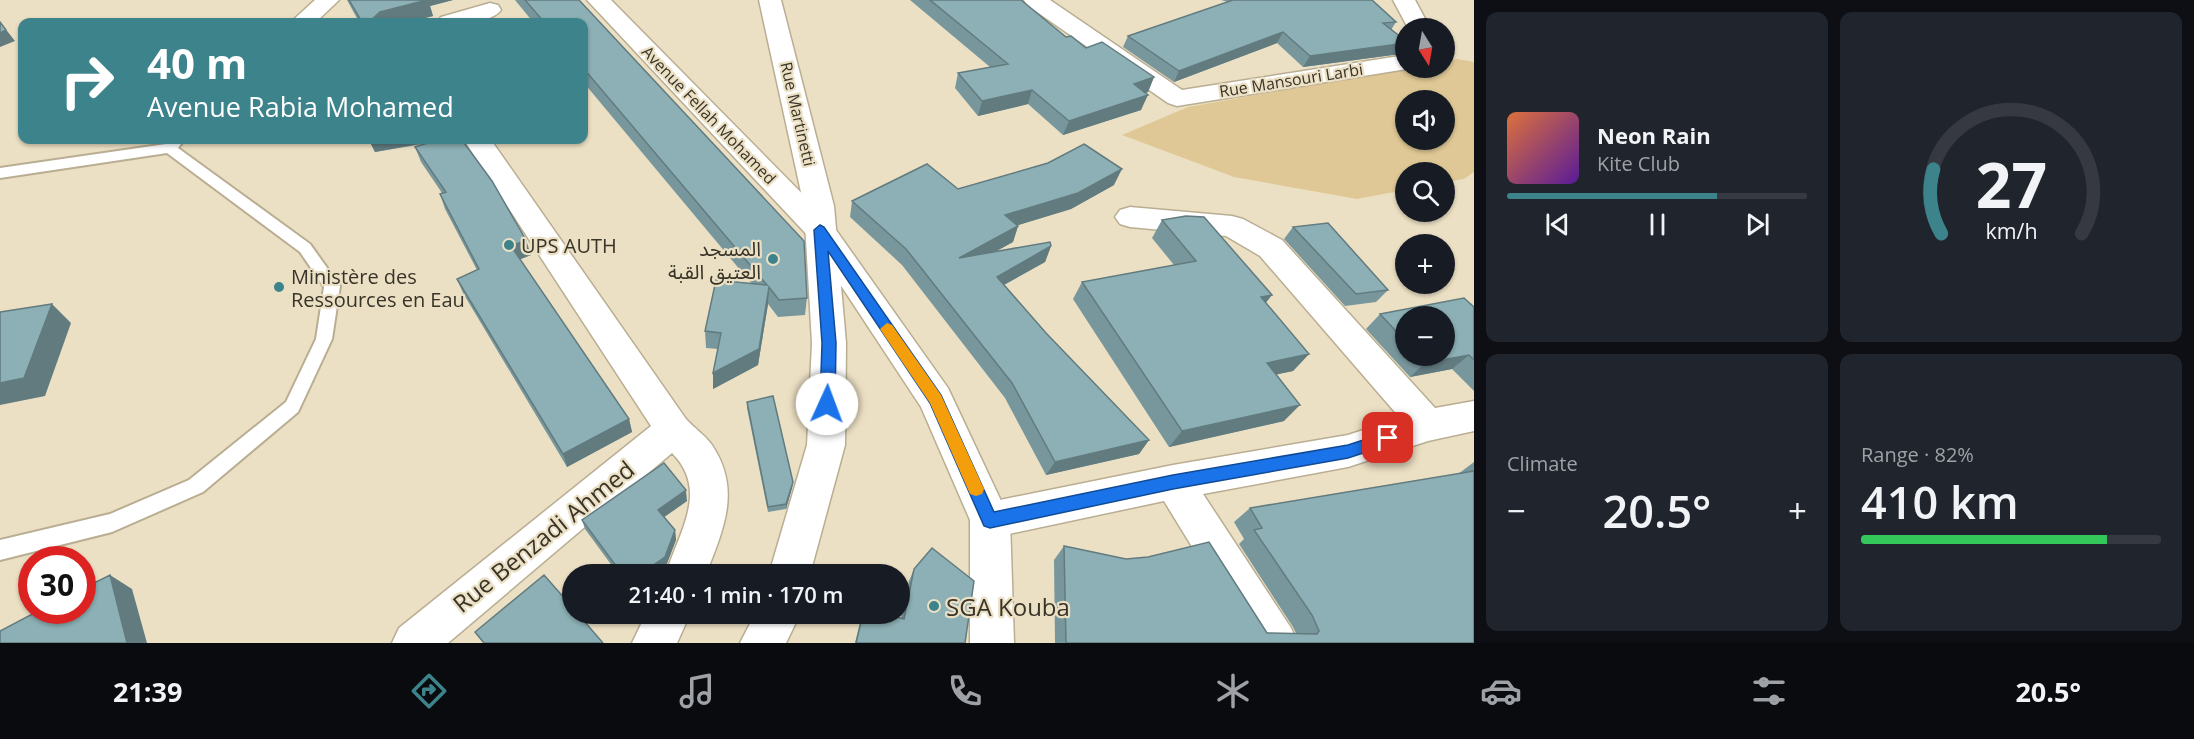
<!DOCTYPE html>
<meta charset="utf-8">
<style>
body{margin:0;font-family:"Open Sans","Noto Sans Arabic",sans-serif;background:#20242c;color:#f1f3f6;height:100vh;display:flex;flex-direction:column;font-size:22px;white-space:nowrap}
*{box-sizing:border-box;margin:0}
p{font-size:20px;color:#9ea1a6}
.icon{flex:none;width:33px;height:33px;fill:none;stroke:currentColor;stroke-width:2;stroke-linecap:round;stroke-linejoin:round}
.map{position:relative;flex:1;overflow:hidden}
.sheet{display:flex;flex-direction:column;gap:12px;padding:12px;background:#0d0f14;width:720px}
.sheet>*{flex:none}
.top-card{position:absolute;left:18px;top:18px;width:570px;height:126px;border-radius:12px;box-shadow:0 2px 4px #0004;background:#3c838c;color:#fff;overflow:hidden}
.needle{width:39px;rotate:169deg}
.controls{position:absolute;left:1395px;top:18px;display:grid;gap:12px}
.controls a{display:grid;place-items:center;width:60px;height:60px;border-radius:50%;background:#171b24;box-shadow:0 2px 4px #0004;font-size:30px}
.speed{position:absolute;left:18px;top:546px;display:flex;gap:12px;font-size:30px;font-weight:700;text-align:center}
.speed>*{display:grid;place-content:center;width:78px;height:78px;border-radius:50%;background:#171b24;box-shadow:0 2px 4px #0004;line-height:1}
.speed .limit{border:9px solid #d22;background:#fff;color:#111}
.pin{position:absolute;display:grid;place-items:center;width:51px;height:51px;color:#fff;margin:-26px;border-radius:12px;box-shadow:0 3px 9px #0006}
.me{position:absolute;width:66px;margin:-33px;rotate:2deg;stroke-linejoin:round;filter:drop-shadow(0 0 4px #0008)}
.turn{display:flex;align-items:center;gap:21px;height:126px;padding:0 30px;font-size:27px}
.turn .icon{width:78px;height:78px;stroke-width:2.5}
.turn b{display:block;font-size:42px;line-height:51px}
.big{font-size:45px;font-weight:600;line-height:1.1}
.sheet .tile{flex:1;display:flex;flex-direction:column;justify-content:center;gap:9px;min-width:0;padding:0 21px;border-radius:12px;background:#20242c}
.sheet .dial{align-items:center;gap:0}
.dial svg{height:156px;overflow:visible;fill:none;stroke:#363941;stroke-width:7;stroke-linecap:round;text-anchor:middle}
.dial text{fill:#f1f3f6;stroke:none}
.song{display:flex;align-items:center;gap:18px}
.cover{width:72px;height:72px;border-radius:9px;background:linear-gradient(135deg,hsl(20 70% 55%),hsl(270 70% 35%))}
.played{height:6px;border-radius:3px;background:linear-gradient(90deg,#3c838c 70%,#363941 70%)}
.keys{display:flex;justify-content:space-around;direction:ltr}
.heat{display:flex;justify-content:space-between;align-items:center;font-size:33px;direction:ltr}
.charge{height:9px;border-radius:4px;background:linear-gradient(90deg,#34c759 82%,#363941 0)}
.sheet .tiles{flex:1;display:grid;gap:12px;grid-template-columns:repeat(2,1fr)}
.trip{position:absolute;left:562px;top:564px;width:348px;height:60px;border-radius:30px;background:#171b24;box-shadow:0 2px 4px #0004;font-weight:600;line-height:60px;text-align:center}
.tabs{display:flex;height:96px;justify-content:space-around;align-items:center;background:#090b0e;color:#9ea1a6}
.tabs .icon{width:42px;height:42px}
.tabs .on{color:#3c838c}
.tabs b{font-size:27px;color:#f1f3f6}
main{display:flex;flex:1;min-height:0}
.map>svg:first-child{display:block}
</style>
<main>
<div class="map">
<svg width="1474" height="643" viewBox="0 0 1474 643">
<rect width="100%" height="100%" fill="#ece0c4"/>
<path fill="#dfc895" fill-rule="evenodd" d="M1458,59L1474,62V172L1464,179L1445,182L1444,172H1406L1405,190L1357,199L1234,177L1122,135L1188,107L1410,68H1444L1445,61ZM1406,100H1444V140H1406Z"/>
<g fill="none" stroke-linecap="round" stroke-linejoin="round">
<g stroke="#b9ad92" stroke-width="4">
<path id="lane" d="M171,140H184L178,148L310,244L340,286L332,339L298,412L203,492L112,532L0,560V540L110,514L189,480L286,402L316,339L324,287L300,252L167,153L0,178V168L166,144Z"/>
</g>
<g stroke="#b9ad92" stroke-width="3">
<path id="street" d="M315,0H339L316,22H295L293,20Z
M759,0H781L834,206L846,343L845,445L810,574H769L807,445L812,343L804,206Z
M1024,0H1050L1182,90L1406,55V68H1413L1177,106L1168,103L1027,5Z
M1393,0H1415L1430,28H1408Z
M490,3L498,5L501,10C491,24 453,24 437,22L441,17Z
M464,140H491L686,419C694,428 705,435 712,445C742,490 723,530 706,574H666C678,533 710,491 672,453L448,643H392L399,628L651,426Z
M1130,207L1232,216L1243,219L1282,240L1435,408L1474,401V431L1428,441L1348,467L1203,494L1291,628L1298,643H1251L1164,501L990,538L976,533L970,520L976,507L990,502L1173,465L1348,435L1400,418L1260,256L1226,236L1130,227L1120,224L1115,217L1120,210Z
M646,614H690L677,643H632Z
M755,614H800L786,643H740Z"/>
</g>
<g stroke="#b9ad92" stroke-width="3">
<path id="primary" d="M587,0H611L831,223L948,388L1010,520L1014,643H970V520L921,407L809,237Z"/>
</g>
<use href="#lane" fill="#fff" fill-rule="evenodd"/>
<use href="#street" fill="#fff" fill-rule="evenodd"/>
<use href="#primary" fill="#fff" fill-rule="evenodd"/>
</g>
<path fill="#78979c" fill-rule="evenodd" d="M347,0H453L430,6L433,16L409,22H359Z
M515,0H579L807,298L805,315L778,317L768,304L758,365L713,389L718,349L706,348L705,331L751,283L584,83V22H533Z
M910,0H1021L1066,37L1086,48L1154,77L1148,92L1145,93L1141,110L1063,135L1028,104L978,116L955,88L958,73L990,67Z
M1221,0H1372L1396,22L1391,30L1400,54L1303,67L1277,43L1174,82L1123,47L1128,36L1228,2Z
M369,140H429V142L531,255L520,259L629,419L632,432L567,467L463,293L457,279L477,270L445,209L440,194L442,193L421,162L415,147L429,143L375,152Z
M1114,185L1071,209L1018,225V226L1013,242L994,252L1051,246L1045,262L1004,285L1046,333L1149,440L1139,454L1046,475L1005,398L902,265L850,217L852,201L958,189Z
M1162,220L1266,303L1309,354L1293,371L1276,374L1284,421L1169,447L1073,299L1082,282L1174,265L1152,238Z
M1293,227L1388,290L1376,302L1345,306L1284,239Z
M1474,307V391L1452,369L1410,377L1366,329L1380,314ZM1406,316L1444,356H1406Z
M747,402L793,482L792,488L786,509L768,512L747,408Z
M1474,462V643H1055L1054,560L1064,546L1267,633H1296L1293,627L1239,544L1244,539L1234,522L1250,508L1458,474Z
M687,501L664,517L675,530L676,540L666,566L655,574H618L585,529L582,520Z
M914,569L965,643H855L862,614H887L901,618L909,581Z"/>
<path fill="#627b7f" d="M426,0H453L430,6L433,16L409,22H369L380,12Z
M0,22L15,41L0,47Z
M1283,32L1277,43L1174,82L1179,71Z
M1406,43V45L1400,54L1303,67L1310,56Z
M1154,77L1148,92L1128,99L1134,84Z
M1032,90L1028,104L978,116L982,101Z
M1148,95L1141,110L1063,135L1069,121Z
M369,140H429V142L375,152Z
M1122,169L1114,185L1071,209L999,231L1005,215Z
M1018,226L1013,242L955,274L959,258Z
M526,240L531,255L516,261L511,246Z
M1051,246L1045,262L991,292L997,277Z
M769,287L768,304L758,365L713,389V373Z
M1272,295L1258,313L1261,297Z
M52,304L71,323L45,396L0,405V383Z
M1309,354L1293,371L1252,380L1267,363Z
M1469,355L1452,369L1410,377L1425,363Z
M1300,405L1284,421L1169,447L1182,431Z
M629,419L632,432L567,467L563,454Z
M1149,440L1139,454L1046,475L1055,462Z
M793,482L792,488L786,509V504Z
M686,490L687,501L660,520L658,510Z
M675,530L676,540L666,566L655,574H640Z
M110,575L132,589L147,643H127Z"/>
<path fill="#8cb0b5" stroke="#627b7f" stroke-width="1.5" d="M349,0H427L380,12L369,22H362Z
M525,0H579L804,241L807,298L779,300L769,287L759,349L713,373L721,333L705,331L716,280L767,285L584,69V22H544Z
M930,0H1021L1066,37L1071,36L1086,48L1102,42L1154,77L1134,84L1148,95L1069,121L1032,90L982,101L958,73L1008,64Z
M1233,0H1372L1396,22L1383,23L1406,41V43L1310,56L1283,32L1179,71L1128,36Z
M0,22L6,30L0,33Z
M437,140H462L492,181L526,240L511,246L629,419L563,454L457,279L479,269L440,194L446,192L415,147Z
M1084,144L1122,169L1078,193L1005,215L1018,226L959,258L1050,242L1051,246L997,277L1046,333L1149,440L1055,462L1012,383L906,249L852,201L927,164L958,189L1048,163Z
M1186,216L1204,217L1272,295L1261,297L1309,354L1267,363L1300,405L1182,431L1082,282L1196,261L1162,220Z
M1328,223L1388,290L1356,294L1293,227Z
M1464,298L1474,307V360L1469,355L1425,363L1418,356H1444V316H1406V342L1380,314Z
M52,304L24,378L0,383V312Z
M773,396L793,482L786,504L768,507L747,402Z
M664,463L686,490L658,510L675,530L665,557L640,574H622L582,520Z
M1474,471V643H1066L1064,546L1126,559L1148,557L1209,542L1267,633L1317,634L1319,631L1312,615L1254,530L1262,528L1250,508Z
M932,548L974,581L965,643H856L863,614H887L904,619L914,569Z
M110,575L127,643H0V631L40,610H82V589Z
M544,575L573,608V614H578L603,643H484L475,632Z"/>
<path fill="#1a73e8" stroke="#114b97" stroke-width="1.5" d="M820,225L824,227L941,395L994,512L1173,475L1348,445L1388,432L1394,433L1396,438L1394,443L1348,458L1173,489L990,528L984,526L930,403L828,251L836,343L835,404L832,408L827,410L822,408L820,404L822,343L814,230Z"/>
<path fill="#f59e0b" d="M887,323L892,325L941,395L984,489L982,494L976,496L970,494L930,403L880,329Z"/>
<g fill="#3c838c" stroke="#ece0c4" stroke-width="2">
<circle cx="509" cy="245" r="6"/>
<circle cx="773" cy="259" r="6"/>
<circle cx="279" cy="287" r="6"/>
<circle cx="934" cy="606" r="6"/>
</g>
<g text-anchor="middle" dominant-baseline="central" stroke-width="4.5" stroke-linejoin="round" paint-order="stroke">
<g font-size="16" fill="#393429" stroke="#ece0c4">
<text transform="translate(1291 80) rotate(-9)">Rue Mansouri Larbi</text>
<text transform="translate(798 114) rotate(77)">Rue Martinetti</text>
<text transform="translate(709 115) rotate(46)">Avenue Fellah Mohamed</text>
</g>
<g font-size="20" fill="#393429" stroke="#ece0c4" text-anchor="start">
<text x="521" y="245">UPS AUTH</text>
<text x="761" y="248" text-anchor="end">المسجد<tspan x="761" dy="23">العتيق القبة</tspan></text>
<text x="291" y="276">Ministère des<tspan x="291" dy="23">Ressources en Eau</tspan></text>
</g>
<g font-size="24" fill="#393429" stroke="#ece0c4">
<text transform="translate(543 536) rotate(-39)">Rue Benzadi Ahmed</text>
</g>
<g font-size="24" fill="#393429" stroke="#ece0c4" text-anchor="start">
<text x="946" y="606">SGA Kouba</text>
</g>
</g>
</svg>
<div class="controls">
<a><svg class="needle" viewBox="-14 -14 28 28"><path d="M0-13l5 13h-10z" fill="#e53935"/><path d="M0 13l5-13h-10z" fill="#9ea1a6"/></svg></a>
<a><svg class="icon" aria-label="sound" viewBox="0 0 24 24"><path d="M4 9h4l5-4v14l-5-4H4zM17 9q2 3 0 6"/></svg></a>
<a><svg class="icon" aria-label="search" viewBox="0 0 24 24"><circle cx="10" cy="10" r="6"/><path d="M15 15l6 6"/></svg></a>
<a>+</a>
<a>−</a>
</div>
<div class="speed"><div class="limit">30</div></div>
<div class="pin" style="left:1388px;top:438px;background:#d93025"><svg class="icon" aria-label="arrive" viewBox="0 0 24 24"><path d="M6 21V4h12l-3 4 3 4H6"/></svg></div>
<svg class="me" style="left:827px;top:404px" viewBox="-20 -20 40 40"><circle r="19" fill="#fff"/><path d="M0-13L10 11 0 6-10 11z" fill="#1a73e8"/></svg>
<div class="trip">21:40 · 1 min · 170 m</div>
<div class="top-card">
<div class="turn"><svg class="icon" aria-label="right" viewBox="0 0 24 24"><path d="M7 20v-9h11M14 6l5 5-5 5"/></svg><div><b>40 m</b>Avenue Rabia Mohamed</div></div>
</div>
</div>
<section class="sheet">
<div class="tiles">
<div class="tile">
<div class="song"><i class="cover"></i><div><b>Neon Rain</b><p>Kite Club</p></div></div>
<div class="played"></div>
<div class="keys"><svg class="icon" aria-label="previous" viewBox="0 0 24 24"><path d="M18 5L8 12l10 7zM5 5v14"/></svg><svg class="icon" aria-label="pause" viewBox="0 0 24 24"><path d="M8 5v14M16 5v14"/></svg><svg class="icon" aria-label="next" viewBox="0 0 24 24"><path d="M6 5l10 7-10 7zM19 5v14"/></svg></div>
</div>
<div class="tile dial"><svg viewBox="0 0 100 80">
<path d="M14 69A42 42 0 1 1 86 69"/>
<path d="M14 69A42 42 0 0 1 10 36" stroke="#3c838c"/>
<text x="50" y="56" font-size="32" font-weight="700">27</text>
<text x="50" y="72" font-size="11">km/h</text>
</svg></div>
<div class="tile"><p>Climate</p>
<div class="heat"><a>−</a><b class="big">20.5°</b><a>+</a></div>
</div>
<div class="tile"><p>Range · 82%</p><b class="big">410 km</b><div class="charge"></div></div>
</div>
</section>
</main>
<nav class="tabs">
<b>21:39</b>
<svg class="icon on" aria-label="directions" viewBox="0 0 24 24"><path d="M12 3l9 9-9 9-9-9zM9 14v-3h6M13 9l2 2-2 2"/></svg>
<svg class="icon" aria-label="music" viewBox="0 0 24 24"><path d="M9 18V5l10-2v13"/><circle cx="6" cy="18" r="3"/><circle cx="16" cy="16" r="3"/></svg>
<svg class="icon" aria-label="phone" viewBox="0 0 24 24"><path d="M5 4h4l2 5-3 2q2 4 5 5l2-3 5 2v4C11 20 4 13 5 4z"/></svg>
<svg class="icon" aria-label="climate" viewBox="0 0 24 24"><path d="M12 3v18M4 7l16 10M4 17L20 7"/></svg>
<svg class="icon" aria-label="car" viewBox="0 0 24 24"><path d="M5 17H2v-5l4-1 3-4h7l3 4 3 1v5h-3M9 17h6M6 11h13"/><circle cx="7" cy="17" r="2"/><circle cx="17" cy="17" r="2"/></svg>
<svg class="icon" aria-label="filters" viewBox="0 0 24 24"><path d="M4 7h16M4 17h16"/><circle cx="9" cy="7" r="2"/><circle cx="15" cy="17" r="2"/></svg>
<b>20.5°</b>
</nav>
